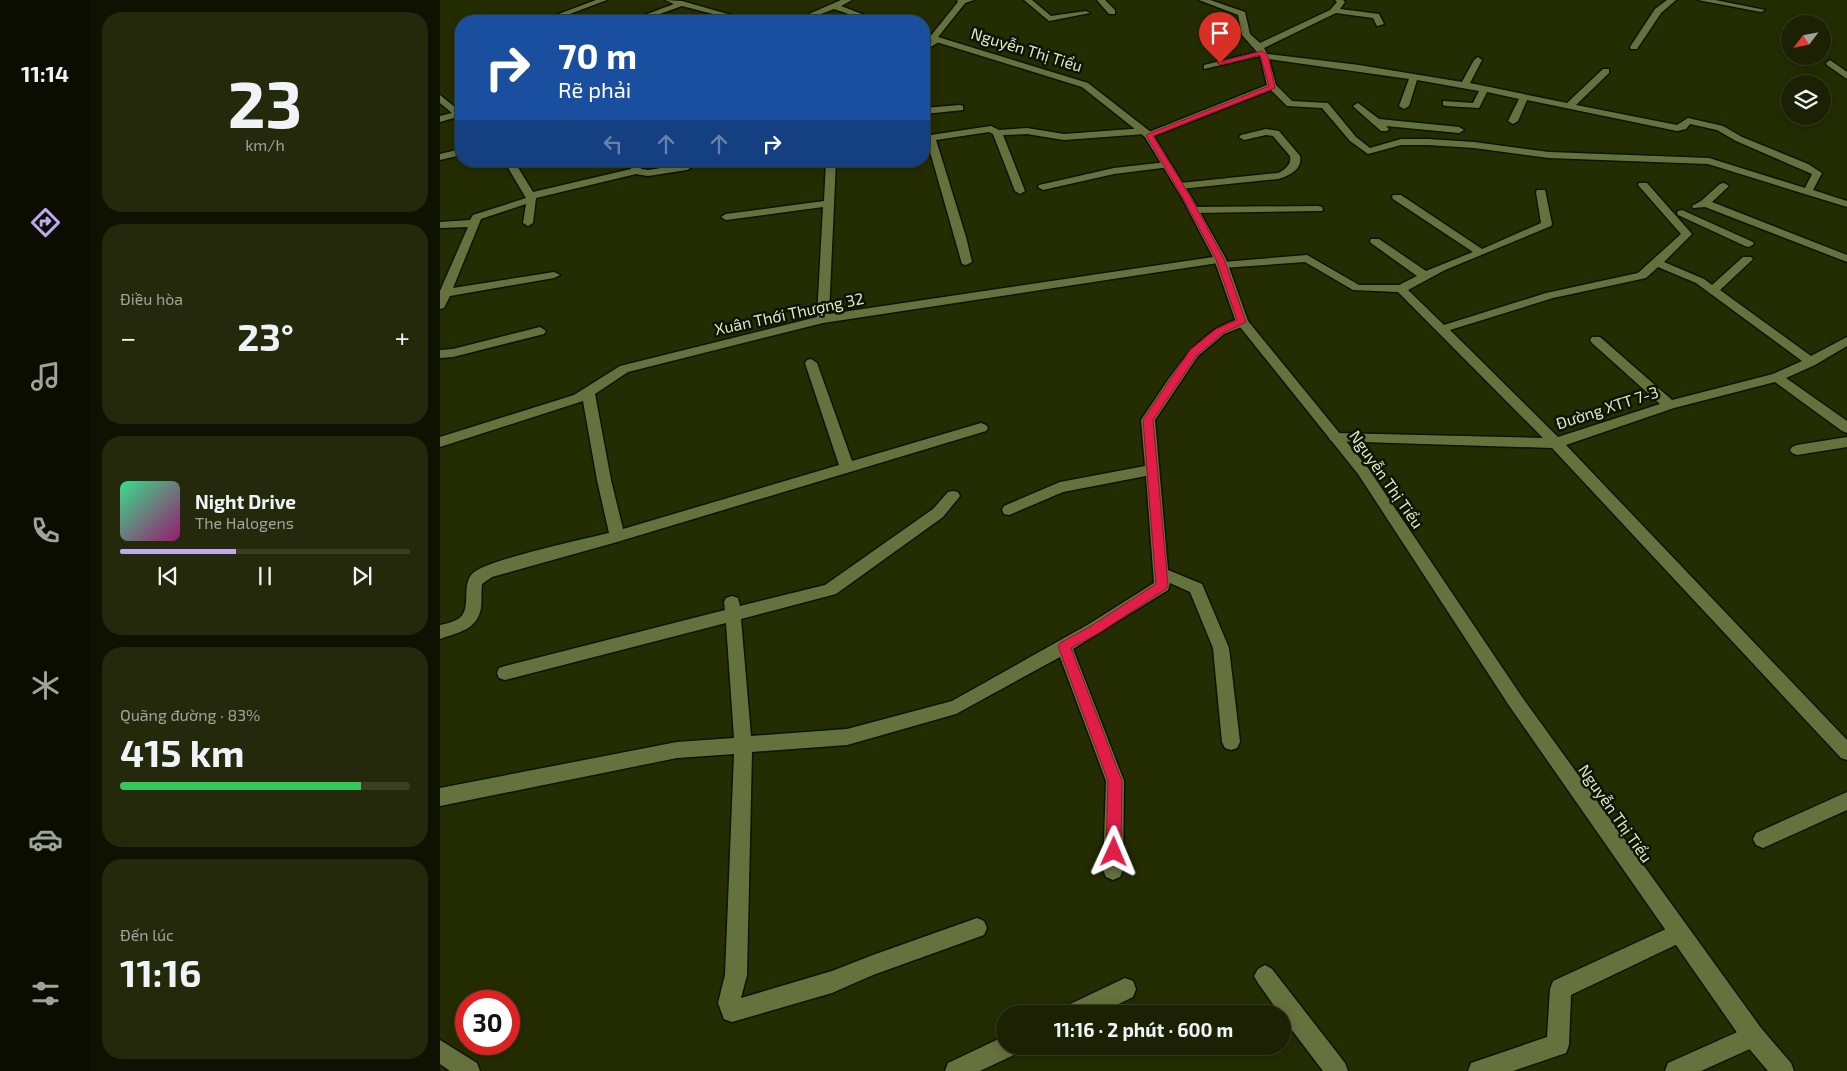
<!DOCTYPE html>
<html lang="vi">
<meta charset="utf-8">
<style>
body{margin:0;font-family:"Exo 2",sans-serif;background:#24290c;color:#f1f3f6;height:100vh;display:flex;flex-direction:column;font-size:19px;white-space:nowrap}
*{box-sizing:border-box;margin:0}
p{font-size:16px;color:#a0a399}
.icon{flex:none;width:28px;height:28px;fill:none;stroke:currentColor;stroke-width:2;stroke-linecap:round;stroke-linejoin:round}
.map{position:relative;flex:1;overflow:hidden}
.panel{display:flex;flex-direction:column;gap:12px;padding:12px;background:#0f1201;width:350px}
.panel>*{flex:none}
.top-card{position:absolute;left:15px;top:15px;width:475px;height:152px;border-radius:20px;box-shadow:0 2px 12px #0003,0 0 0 1px #393e24;background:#1a4fa0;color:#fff;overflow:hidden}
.needle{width:32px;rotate:238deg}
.controls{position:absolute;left:1341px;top:15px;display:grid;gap:10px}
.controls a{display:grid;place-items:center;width:50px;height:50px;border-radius:50%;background:#1b2102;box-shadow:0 2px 12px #0003,0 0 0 1px #393e24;font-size:25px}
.speed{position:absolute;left:15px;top:990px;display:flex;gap:10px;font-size:25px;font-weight:700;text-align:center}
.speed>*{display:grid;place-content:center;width:65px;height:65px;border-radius:50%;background:#1b2102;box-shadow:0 2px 12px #0003,0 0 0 1px #393e24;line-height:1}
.speed .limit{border:8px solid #d22;background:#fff;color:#111}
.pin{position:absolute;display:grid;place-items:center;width:42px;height:42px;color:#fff;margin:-51px -21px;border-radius:50% 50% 50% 0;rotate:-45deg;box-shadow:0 0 5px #0007}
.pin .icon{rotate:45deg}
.me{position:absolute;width:55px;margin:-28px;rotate:1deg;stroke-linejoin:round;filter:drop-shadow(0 0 4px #0008)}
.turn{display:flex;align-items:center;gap:18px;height:105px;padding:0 20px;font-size:22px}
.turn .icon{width:65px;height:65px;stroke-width:2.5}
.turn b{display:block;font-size:35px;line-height:42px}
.lanes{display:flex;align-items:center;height:48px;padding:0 20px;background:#0003;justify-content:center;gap:25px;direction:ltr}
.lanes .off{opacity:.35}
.big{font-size:38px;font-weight:700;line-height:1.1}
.panel .widget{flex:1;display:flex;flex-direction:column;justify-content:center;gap:8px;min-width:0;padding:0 18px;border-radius:20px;background:#24290c}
.panel .dial{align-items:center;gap:0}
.dial b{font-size:65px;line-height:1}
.song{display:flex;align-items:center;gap:15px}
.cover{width:60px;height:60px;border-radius:8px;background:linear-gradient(135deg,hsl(150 70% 55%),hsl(320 70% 35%))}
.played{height:5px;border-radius:2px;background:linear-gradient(90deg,#c1a8f3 40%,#393e24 40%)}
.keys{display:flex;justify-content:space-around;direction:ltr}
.heat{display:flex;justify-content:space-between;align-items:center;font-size:28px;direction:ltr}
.charge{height:8px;border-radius:4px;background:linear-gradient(90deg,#34c759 83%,#393e24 0)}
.trip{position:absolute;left:556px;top:1005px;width:295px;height:50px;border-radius:25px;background:#1b2102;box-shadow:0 2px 12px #0003,0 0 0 1px #393e24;font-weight:700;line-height:50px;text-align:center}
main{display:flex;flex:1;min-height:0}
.menu{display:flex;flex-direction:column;width:90px;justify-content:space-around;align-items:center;background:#0b0d01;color:#a0a399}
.menu .icon{width:35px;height:35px}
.menu .selected{color:#c1a8f3}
.menu b{font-size:22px;color:#f1f3f6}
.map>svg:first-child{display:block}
</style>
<main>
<nav class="menu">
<b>11:14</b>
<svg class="icon selected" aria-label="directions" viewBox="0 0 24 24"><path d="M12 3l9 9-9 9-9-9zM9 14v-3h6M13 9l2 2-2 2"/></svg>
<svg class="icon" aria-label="music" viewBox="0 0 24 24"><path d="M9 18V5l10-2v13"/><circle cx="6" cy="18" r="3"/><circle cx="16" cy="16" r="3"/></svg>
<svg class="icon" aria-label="phone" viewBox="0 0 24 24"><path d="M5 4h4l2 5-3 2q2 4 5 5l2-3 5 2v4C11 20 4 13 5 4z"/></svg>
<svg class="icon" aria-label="climate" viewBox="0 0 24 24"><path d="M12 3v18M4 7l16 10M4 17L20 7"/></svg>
<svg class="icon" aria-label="car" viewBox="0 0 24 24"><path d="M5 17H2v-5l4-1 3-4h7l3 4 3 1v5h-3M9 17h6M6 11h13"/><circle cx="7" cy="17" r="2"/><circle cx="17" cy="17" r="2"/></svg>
<svg class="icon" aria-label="filters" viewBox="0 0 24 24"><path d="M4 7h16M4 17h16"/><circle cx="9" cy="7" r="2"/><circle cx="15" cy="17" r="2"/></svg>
</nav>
<section class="panel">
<div class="widget dial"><b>23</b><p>km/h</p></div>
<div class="widget"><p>Điều hòa</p>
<div class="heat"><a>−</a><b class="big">23°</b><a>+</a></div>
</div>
<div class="widget">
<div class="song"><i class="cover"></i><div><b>Night Drive</b><p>The Halogens</p></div></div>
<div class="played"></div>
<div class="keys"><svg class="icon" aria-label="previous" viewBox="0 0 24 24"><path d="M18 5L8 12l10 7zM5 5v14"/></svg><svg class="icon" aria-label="pause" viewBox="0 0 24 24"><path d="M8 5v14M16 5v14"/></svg><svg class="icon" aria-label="next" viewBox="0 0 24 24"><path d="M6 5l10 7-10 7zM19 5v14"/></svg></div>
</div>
<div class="widget"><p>Quãng đường · 83%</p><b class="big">415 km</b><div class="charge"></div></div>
<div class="widget"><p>Đến lúc</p><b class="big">11:16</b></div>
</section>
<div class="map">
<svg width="1407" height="1071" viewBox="0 0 1407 1071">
<rect width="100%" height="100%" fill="#242c02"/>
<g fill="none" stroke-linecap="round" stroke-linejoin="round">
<g stroke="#0e1300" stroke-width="3">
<path id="minor" d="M156,0H167L111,21H100Z
M225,0L242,1L312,21H300L242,6L200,21H189L234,4Z
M401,0H412L401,6L440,21H429L394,9L363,21H353Z
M521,0H534L522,4L518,2Z
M584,0H592L611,16L646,11L650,13L609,21Z
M657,0H665L675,10V14H669Z
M759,0H770L805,12L810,34L820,43L890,10L897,2L895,0H903L905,2L900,9L939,14L944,24L937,26L933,18L896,13L824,48L827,54L919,65L1022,82L1034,60L1038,57L1042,60L1030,83L1127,103L1163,69H1169V73L1136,105L1237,125L1248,118L1283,126L1302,137L1368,164L1382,173L1373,190L1407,201V207L1268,164L1109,158L1034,148L988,145H961L928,154L910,141L882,108L847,106L831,90L709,138L706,137L705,134L624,140L587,134L563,135L585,191L580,194L575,191L553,134L549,132L496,140L526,237L532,262L526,265L522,264L487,141L484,142V136L551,126L559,130L587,128L624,134L705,128L709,132L827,85L820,56L764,69V65L817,52L802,35L798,15ZM829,59L969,79L959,106L964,109L969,106L977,80L1039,91L1033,103L1003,101V105L1006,106L1039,108L1047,92L1079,99L1068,121L1073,124L1078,121L1087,100L1237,131L1246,129L1250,124L1277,130L1296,141L1372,174L1365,188L1269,158L1109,152L1034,142L988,139H961L930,148L916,137L888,103L852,101L836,85Z
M1227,0H1236L1221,13L1197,49H1191L1190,47L1215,9Z
M1258,0H1275L1325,10L1321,12Z
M495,38L502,40L484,51V46Z
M1390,60L1407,72V79L1387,65L1386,63Z
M0,95L21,112V119L17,117L0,122V116L12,113L0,103Z
M918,103L939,119L1019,127L1024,130L1019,133L946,126L949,129L947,131H941L915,108L913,106Z
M520,105L523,106V110L484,114V108Z
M826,129L839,131L860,156C863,169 849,176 838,179L740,189L735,186L740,183L838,173C845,170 852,164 850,156L833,136L826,135L804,140L799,137L801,135Z
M21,149V155L0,160V154Z
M64,161H74L93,192L191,169V161H201V169L208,170L247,164L252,167L247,170L208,176L196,174L96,198L93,223L88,226L83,223L86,204L41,219L13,288L114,272L120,275L114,278L10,296L4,308L0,309V291L28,227L0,228V222L30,220L33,215L86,198Z
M336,161H367C360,166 339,169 332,164Z
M386,161H396L389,314L780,256L786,259L783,262L867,255L919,285H959L977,276L931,243L930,241L931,239H939L986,271L1033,252L953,199L952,197L953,195H961L1042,249L1101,223L1096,192L1097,190H1105L1112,224L1111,226L1005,270L968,290L1004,325L1106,293L1198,273L1241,234L1198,185L1199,183H1207L1252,234L1224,262L1264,279L1272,285L1303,257H1311L1313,259L1311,261L1280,290L1371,356L1407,337V346L1375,365L1346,378L1407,421V433L1402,431L1335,382L1234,408L1126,445L1407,740V760L1401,758L1112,448L891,441L889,438L891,435L896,433L1103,438L958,292L913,290L865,262L782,268L778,267L776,265L778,263L383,323L188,372L155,394L171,480L183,529L399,465L365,363L367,360L371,359L377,363L412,461L541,423L546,425L548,428L546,431L177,542L52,577L42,584C41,592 42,600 41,608C37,630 19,632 0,639V625C6,624 13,622 18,619C33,610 20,585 33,573C47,560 144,539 169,533L157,480L143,401L0,447V437L134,395L180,366L377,317L383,207L286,220L281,217L286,214L384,201ZM1218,267L1256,283L1362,361L1333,374L1232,400L1160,337H1152L1150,340L1152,343L1220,404L1118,437L1010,330L1113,298L1206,278Z
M727,162L732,165L730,167L674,174L603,190L598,187L599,185L674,168Z
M1284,183L1289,186L1272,202L1407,255V262L1265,207L1253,208L1252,206L1261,201L1280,184Z
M878,206L882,207L883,209L882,211L754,213L749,210L754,207Z
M1242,210L1313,242L1314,244L1309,247L1305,246L1238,215L1237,213L1238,211Z
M802,318L806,319L808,322L806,325L784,334L758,356L715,420L728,570L762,584L789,648L800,742L797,748L791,750L785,748L782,742L773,648L750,592L730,583L728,590L633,649L684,781L683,870L680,877L673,880L666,877L663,870L666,781L620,657L516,714L407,745L312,752L307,975L301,998L392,971L433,955L537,918L544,921L547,928L544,935L433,975L392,993L292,1022L284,1019L278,1003L285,975L294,754L237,758L0,806V788L237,742L294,738L286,623L65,680L59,678L57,673L59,668L65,666L285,610L284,602L286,598L292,596L298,598L300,606L385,585L493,509L508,492L513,491L518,492L520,496L503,517L396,594L301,619L311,736L407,729L512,701L649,624L714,583L706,476L623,492L569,515L564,514L562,510L564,506L620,482L705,466L701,420L703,417C730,379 754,330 802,318Z
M100,327L106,331L104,334L13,357L0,358V350L13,349Z
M1407,437V447L1357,455L1352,453L1350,450L1352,447L1357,445Z
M1407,792V810L1323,848L1316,845L1313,839L1316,833Z
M1239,923L1246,926L1249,933L1246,940L1131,995L1129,1045L1126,1053L1073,1071H1028L1031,1063L1107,1037L1110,989L1113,981Z
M825,965L832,969L905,1063L908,1071H883L842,1017V1014H840L818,983L814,976L818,969Z
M685,978L693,981L696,989L693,997L658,1014H623L626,1006Z
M1313,1025L1321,1028L1324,1036L1321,1044L1261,1071H1225L1228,1063Z
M565,1036V1046H579L576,1054L540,1071H505L508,1063Z
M0,1040L37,1063L40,1071H10L0,1064Z"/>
</g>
<g stroke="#0e1300" stroke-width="3">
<path id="tertiary" d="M517,0H525L526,2L498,37L648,83L712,133L752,198L786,259L808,321L928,468L1082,697L1321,1028L1351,1063L1354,1071H1328L1305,1044L1070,707L918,474L796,322L774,259L742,198L705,137L642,87L490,40L489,38L518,2Z"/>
</g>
<use href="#minor" fill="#66723d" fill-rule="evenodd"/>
<use href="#tertiary" fill="#66723d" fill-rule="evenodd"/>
</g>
<path fill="#e11d48" stroke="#92132f" d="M822,51L828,56L835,88L713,136L751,198L784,259L806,322L783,333L757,355L713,420L728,586L726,589L659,633L631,648L682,781L681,852L679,857L674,859L669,857L666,852L668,781L618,646L620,643L651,626L716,584L703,420L750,350L776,329L797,320L776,259L743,198L706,135L829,86L820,55L780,65L777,63Z"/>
<g text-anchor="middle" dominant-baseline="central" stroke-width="5" stroke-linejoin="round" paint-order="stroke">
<g font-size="16" fill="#e0e7cb" stroke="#0f1301">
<text transform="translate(587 49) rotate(17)">Nguyễn Thị Tiểu</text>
<text transform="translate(349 313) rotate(-12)">Xuân Thới Thượng 32</text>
<text transform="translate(1167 407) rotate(-18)">Đường XTT 7-3</text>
<text transform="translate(947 479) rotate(55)">Nguyễn Thị Tiểu</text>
<text transform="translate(1176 813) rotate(55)">Nguyễn Thị Tiểu</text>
</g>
</g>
</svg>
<div class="controls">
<a><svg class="needle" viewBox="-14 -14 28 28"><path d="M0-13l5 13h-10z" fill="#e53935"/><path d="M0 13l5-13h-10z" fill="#a0a399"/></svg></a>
<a><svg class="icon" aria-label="layers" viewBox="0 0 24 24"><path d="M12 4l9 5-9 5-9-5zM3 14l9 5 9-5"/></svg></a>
</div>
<div class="speed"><div class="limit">30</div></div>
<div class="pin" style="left:780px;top:63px;background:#d93025"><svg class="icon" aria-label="arrive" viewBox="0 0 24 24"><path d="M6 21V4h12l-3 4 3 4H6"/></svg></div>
<svg class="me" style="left:674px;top:852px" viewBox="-20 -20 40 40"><path d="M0-17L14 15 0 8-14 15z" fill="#e11d48" stroke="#fff" stroke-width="4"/></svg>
<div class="trip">11:16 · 2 phút · 600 m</div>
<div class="top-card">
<div class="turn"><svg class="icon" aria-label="right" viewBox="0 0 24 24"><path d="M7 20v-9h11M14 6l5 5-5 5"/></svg><div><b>70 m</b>Rẽ phải</div></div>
<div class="lanes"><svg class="icon off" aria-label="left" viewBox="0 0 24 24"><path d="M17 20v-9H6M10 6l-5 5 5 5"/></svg><svg class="icon off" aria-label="ahead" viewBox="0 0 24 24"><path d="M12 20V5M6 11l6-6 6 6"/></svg><svg class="icon off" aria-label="ahead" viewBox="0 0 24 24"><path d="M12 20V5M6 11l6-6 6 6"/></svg><svg class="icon" aria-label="right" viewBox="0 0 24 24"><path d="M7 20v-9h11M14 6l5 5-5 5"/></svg></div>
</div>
</div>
</main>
